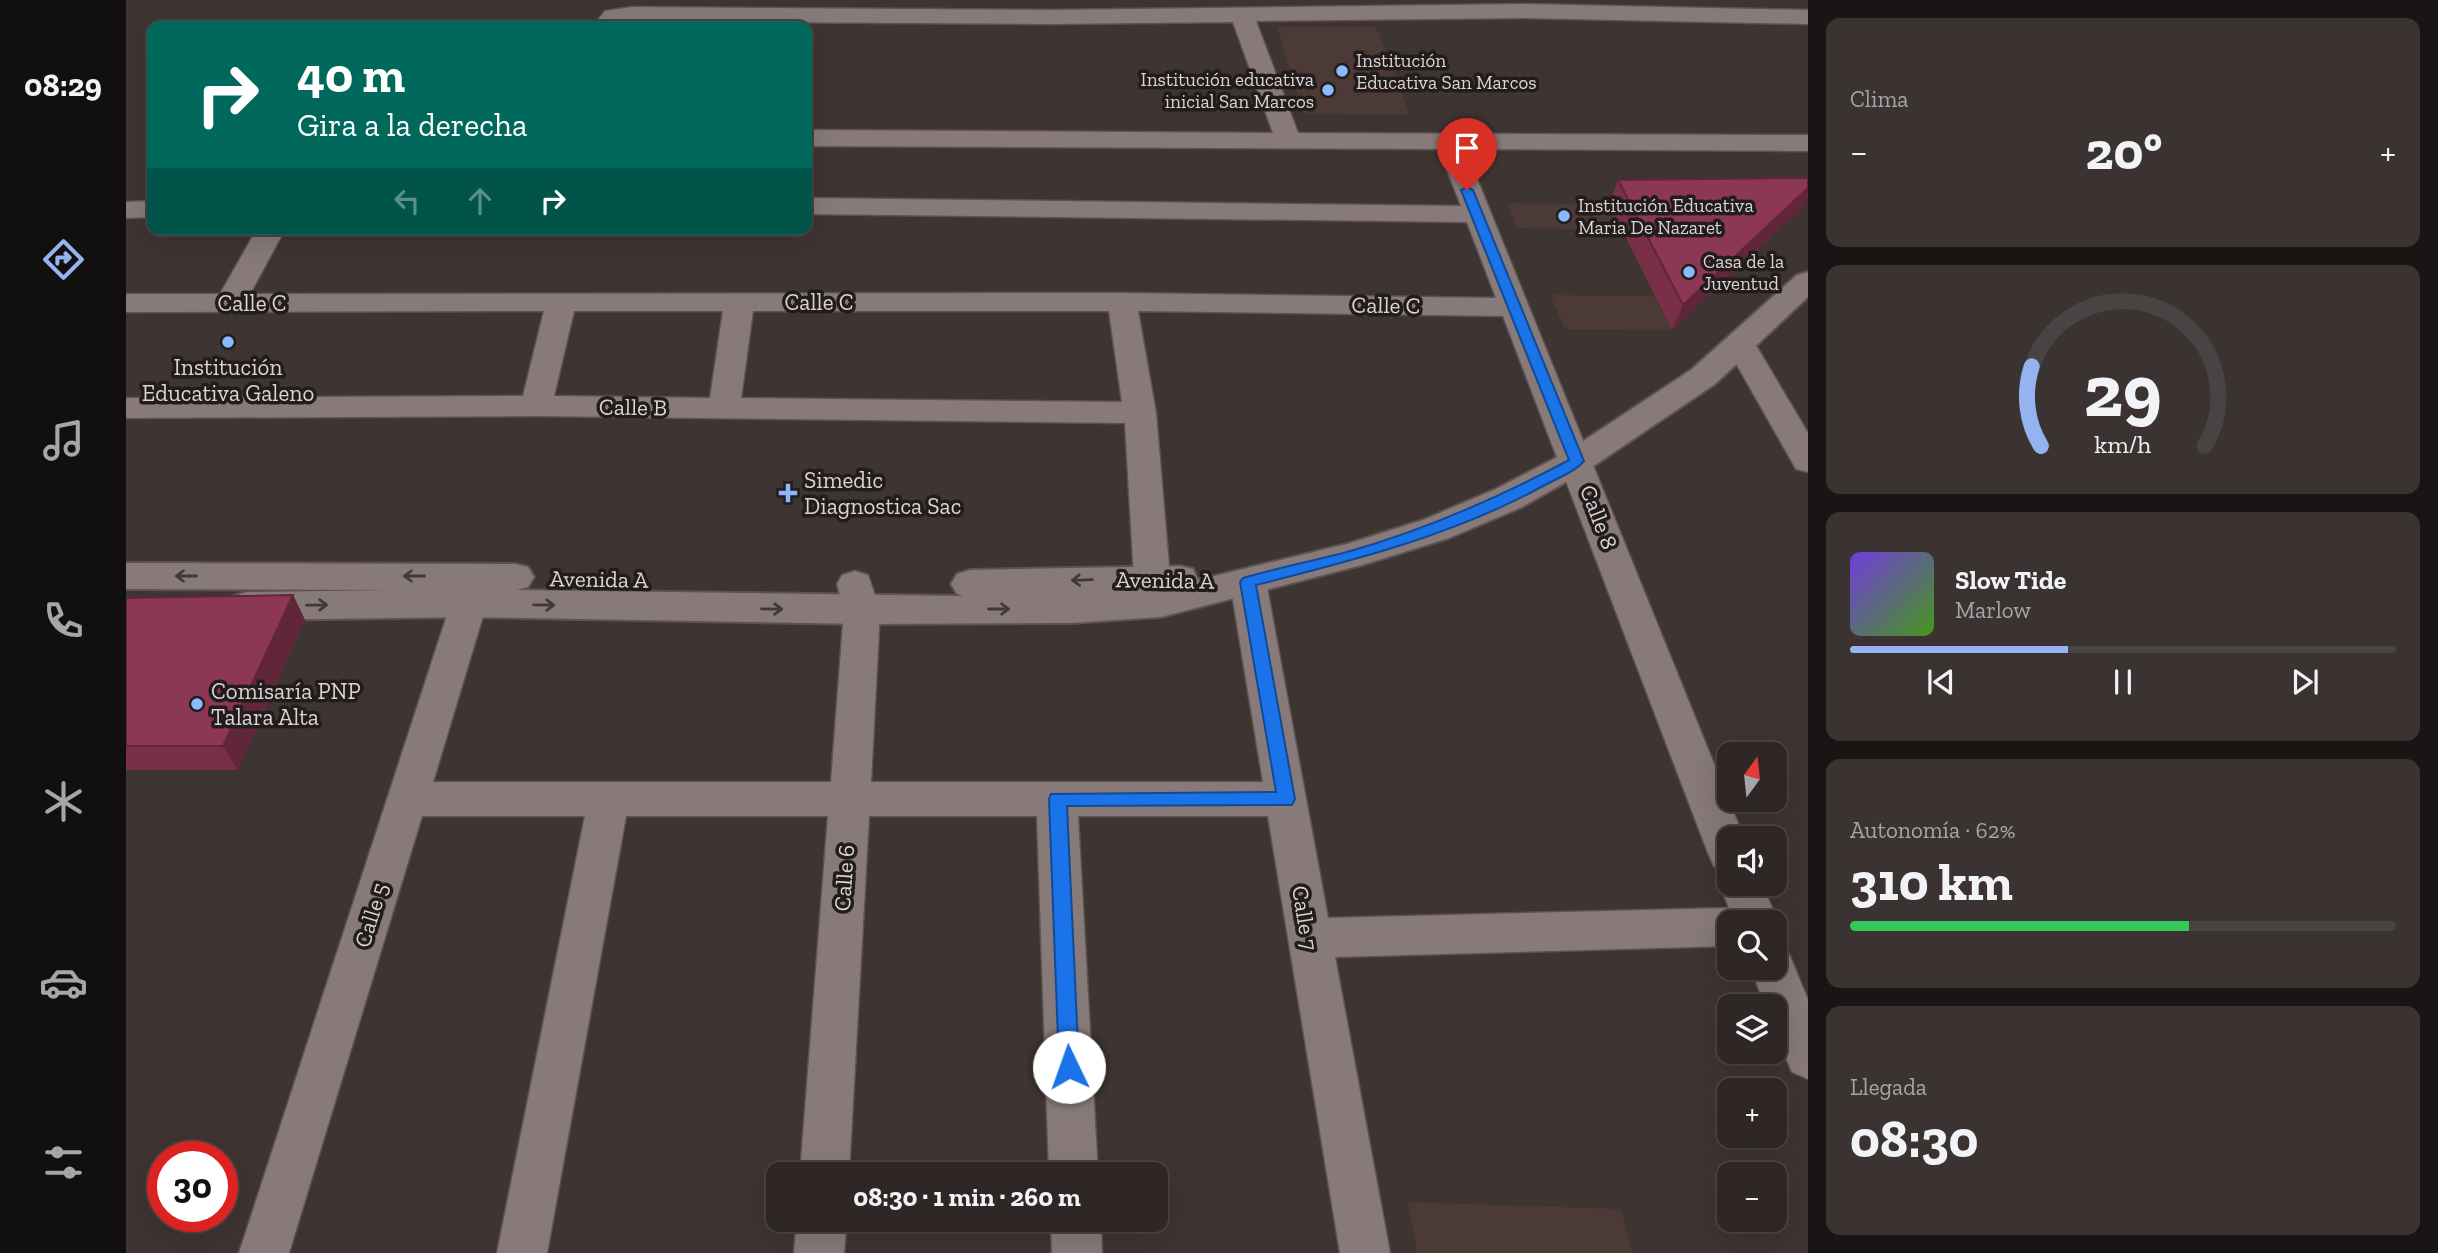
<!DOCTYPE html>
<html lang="es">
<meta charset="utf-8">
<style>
body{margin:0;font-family:"Zilla Slab",serif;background:#3a3332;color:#f1f3f6;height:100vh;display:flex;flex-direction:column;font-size:26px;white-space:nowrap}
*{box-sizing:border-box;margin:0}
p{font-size:23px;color:#a7a5a7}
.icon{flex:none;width:38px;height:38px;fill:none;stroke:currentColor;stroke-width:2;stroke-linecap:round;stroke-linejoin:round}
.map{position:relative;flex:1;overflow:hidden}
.panel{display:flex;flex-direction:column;gap:18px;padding:18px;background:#191515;width:630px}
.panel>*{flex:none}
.top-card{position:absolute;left:21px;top:21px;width:665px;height:214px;border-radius:14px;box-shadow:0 7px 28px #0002,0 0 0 2px #494443;background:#00695c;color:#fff;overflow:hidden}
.needle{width:46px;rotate:15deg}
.controls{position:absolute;left:1591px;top:742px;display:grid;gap:14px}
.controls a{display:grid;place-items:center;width:70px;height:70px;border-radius:14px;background:#2e2726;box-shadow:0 7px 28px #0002,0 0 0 2px #494443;font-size:35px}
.speed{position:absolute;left:21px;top:1141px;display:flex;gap:14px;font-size:35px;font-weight:700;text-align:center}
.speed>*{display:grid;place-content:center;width:91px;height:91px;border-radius:50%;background:#2e2726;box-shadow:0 7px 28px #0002,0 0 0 2px #494443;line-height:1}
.speed .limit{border:10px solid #d22;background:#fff;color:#111}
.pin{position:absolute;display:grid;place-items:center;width:60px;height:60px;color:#fff;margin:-72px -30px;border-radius:50% 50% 50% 0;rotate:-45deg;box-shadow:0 0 7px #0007}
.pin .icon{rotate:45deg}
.me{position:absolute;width:77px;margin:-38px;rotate:357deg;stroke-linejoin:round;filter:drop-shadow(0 0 5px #0008)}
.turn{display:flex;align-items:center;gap:24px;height:147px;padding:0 35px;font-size:32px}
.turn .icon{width:91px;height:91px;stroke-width:2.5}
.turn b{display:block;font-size:49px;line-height:60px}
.lanes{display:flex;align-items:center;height:66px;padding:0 35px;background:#0003;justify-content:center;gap:35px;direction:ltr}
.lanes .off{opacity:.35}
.big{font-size:52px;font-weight:700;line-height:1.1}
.panel .card{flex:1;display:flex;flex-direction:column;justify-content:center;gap:10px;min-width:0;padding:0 24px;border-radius:14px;background:#3a3332}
.panel .dial{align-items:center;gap:0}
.dial svg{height:182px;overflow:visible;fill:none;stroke:#494443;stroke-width:7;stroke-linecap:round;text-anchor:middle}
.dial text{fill:#f1f3f6;stroke:none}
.song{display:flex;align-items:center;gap:21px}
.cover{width:84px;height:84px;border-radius:10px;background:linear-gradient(135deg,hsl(260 70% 55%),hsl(100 70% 35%))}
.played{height:7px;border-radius:4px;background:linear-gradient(90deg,#95b2f1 40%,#494443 40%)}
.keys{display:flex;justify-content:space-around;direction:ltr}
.heat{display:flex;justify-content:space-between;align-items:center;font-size:38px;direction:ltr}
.charge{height:10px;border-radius:5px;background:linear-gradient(90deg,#34c759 62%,#494443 0)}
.trip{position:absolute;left:640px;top:1162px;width:402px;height:70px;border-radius:14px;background:#2e2726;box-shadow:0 7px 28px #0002,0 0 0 2px #494443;font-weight:700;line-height:70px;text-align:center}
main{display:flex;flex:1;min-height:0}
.dock{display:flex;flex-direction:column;width:126px;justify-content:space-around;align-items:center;background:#12100f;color:#a7a5a7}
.dock .icon{width:49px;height:49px}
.dock .on{color:#95b2f1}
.dock b{font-size:32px;color:#f1f3f6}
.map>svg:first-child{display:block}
</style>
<main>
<nav class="dock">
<b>08:29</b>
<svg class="icon on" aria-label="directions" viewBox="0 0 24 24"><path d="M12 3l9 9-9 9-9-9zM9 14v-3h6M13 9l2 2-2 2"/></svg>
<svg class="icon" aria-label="music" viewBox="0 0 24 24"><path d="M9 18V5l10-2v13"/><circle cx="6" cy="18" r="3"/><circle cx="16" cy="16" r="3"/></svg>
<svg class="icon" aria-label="phone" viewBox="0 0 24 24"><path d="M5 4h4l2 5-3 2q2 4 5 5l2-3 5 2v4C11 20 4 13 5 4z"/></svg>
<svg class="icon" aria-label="climate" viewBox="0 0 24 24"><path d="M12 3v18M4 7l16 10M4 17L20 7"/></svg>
<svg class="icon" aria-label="car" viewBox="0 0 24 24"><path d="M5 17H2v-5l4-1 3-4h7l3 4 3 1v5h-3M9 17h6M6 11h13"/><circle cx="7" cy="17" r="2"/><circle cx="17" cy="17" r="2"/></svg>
<svg class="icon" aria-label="filters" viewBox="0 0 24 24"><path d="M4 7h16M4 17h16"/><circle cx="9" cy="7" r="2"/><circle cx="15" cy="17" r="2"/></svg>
</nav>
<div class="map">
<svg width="1682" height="1253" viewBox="0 0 1682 1253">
<rect width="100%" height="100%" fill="#3e3432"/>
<path fill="#4c3a37" d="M1151,27H1250L1284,115L1177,114Z
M1382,203L1483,204L1495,230L1391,228Z
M1424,295L1528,296L1546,330L1439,329Z
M1282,1202L1495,1209L1506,1253H1291Z"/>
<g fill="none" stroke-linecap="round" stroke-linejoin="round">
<g stroke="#5c5252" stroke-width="3">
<path id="minor" d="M1397,4L1682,10V24L1397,18L1130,21L1172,133L1682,135V151L1339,149L1618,838H1603V884H1636L1652,922L1648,929V922H1603V946L1209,957L1264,1253H1214L1142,816H952L972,1174H923L911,816H743L723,1174H674L702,816H500L421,1253H371L459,816H296L163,1253H113L325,603L327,577L332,568L345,564L358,568L363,577L361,603L307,782H705L718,610L711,584L716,575L729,571L742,575L754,610L745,782H1137L1104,582L1109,573L1122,569L1135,573L1140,582L1202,918L1603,908L1594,884L1602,870L1588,866L1582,853L1377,316L1012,311L1030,413L1044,578L1039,587L1026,591L1013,587L1008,578L999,423L410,416L0,418V398L397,396L418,311L0,312V294H94L131,229H159L124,294L996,293L1370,298L1341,222L681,214V198L1335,206L1313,149L681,146V130L1147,133L1107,22L926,24L506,21L494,22L491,26H467L479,11L506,7L926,10ZM448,311H597L584,398L428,396ZM627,311H983L996,402L615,398Z
M26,201V217L0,218V202Z
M1614,335L1625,337L1682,433V472L1670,469L1599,344L1603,337Z
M1648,949L1663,954L1682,1000V1079L1666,1072L1648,1030V1006H1639L1625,968H1648Z
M671,1220H721L718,1253H668Z
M925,1220H975L976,1253H926Z"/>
</g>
<g stroke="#5c5252" stroke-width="4">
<path id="tertiary" d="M1682,272V297L1589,384L1463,469L1396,507L1323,538L1236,565L1035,617L946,623L736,624L343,617L121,620L108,616L102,606L108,596L121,592L266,590L0,589V563L389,564L402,567L408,577L402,587L391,590L837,596L831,594L825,584L831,574L844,570L1054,566L1067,569L1072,580L1221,544L1297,520L1370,489L1439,453L1565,370L1671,275Z"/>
</g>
<use href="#minor" fill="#877a78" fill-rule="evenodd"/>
<use href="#tertiary" fill="#877a78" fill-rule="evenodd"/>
</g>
<path fill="#782f47" d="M1492,180L1681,203L1546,330L1483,204Z
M167,595L179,620L112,770H0V598Z"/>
<path fill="#62263a" d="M1682,188V200L1681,203L1546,330L1557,305Z
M167,595L179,620L112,770L97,746Z"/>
<path fill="#8c3753" stroke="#62263a" stroke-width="2" d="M1682,178V188L1557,305L1492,180Z
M167,595L97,746H0V598Z"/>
<defs><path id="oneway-shaft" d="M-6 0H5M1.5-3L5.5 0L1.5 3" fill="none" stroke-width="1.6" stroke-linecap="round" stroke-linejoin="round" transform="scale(1.75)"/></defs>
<g stroke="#403938">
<use href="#oneway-shaft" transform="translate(60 576) rotate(-180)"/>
<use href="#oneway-shaft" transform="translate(288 576) rotate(-180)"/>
<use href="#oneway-shaft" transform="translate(956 580) rotate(178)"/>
<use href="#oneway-shaft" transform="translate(191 605) rotate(-1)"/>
<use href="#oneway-shaft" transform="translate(418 605) rotate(1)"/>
<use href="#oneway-shaft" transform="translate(646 609) rotate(1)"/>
<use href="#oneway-shaft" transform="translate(873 609)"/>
</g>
<path fill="#1a73e8" stroke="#114b97" stroke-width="2" d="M1341,187L1347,190L1458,461C1449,472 1430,479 1417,486C1328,535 1229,560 1130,585L1169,799L1166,805L941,806L953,1067L950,1074L943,1077L936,1074L933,1067L923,799L925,794L1150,792L1114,582L1117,578C1151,568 1186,561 1221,552C1299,530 1372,498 1443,460L1335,190Z"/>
<g fill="#88bafc" stroke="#221d1c" stroke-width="2.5">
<circle cx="1216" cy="71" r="7"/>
<circle cx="1202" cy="90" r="7"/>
<circle cx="1438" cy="216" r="7"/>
<circle cx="1563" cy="272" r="7"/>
<circle cx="102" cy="342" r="7"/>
<path d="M658.5 482.5h7v7h7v7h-7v7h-7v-7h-7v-7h7z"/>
<circle cx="71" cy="704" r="7"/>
</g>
<g text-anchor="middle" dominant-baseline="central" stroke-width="7" stroke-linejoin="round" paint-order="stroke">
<g font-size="19" fill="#dbd4d3" stroke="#221d1c" text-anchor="start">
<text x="1230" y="60">Institución<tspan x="1230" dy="22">Educativa San Marcos</tspan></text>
<text x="1188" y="79" text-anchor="end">Institución educativa<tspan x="1188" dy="22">inicial San Marcos</tspan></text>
<text x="1452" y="205">Institución Educativa<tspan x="1452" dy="22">Maria De Nazaret</tspan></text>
<text x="1577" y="261">Casa de la<tspan x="1577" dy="22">Juventud</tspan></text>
</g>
<g font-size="23" fill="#dbd4d3" stroke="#221d1c">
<text x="693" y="302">Calle C</text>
<text x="126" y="303">Calle C</text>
<text transform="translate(1260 305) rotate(1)">Calle C</text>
<text transform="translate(507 407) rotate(1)">Calle B</text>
<text transform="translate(1473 517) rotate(69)">Calle 8</text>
<text transform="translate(473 579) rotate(1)">Avenida A</text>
<text transform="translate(1039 580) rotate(1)">Avenida A</text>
<text transform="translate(718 878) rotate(-86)">Calle 6</text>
<text transform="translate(245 915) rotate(-73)">Calle 5</text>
<text transform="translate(1179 918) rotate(81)">Calle 7</text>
</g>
<g font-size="23" fill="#dbd4d3" stroke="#221d1c" text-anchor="start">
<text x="102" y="367" text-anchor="middle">Institución<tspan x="102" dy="26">Educativa Galeno</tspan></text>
<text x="678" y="480">Simedic<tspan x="678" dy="26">Diagnostica Sac</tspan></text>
<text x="85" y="691">Comisaría PNP<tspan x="85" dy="26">Talara Alta</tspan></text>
</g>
</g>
</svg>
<div class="controls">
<a><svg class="needle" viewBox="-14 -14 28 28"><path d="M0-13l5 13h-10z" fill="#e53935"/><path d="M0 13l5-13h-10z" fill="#a7a5a7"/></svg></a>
<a><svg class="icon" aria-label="sound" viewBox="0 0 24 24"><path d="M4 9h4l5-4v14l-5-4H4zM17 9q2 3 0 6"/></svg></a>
<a><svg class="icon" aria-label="search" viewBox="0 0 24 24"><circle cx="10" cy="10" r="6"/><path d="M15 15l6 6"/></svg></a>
<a><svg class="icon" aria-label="layers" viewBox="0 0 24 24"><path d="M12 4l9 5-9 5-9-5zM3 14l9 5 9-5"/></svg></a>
<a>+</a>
<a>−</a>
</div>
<div class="speed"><div class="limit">30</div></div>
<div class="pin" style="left:1341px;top:190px;background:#d93025"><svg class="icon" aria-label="arrive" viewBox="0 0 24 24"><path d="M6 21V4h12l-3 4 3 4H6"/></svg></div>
<svg class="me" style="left:943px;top:1067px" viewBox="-20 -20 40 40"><circle r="19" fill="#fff"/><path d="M0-13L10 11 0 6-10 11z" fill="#1a73e8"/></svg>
<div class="trip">08:30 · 1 min · 260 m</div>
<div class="top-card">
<div class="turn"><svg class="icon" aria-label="right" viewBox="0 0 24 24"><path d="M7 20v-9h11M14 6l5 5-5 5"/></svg><div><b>40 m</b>Gira a la derecha</div></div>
<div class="lanes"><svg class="icon off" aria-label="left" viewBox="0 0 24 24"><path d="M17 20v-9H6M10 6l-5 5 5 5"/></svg><svg class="icon off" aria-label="ahead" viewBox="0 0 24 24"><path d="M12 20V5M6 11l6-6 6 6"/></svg><svg class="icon" aria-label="right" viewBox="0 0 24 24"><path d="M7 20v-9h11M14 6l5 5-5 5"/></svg></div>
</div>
</div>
<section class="panel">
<div class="card"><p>Clima</p>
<div class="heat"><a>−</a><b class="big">20°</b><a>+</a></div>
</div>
<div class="card dial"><svg viewBox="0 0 100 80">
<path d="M14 69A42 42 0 1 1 86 69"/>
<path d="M14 69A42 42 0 0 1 10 34" stroke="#95b2f1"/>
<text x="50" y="56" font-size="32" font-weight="700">29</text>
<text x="50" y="72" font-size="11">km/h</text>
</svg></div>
<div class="card">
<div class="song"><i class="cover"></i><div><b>Slow Tide</b><p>Marlow</p></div></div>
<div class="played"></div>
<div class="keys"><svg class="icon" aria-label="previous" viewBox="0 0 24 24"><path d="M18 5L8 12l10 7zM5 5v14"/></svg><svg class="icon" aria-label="pause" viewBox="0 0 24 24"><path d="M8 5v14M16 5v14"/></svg><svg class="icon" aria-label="next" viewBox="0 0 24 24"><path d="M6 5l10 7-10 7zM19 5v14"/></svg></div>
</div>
<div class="card"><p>Autonomía · 62%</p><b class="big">310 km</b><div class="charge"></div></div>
<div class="card"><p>Llegada</p><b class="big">08:30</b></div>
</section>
</main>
